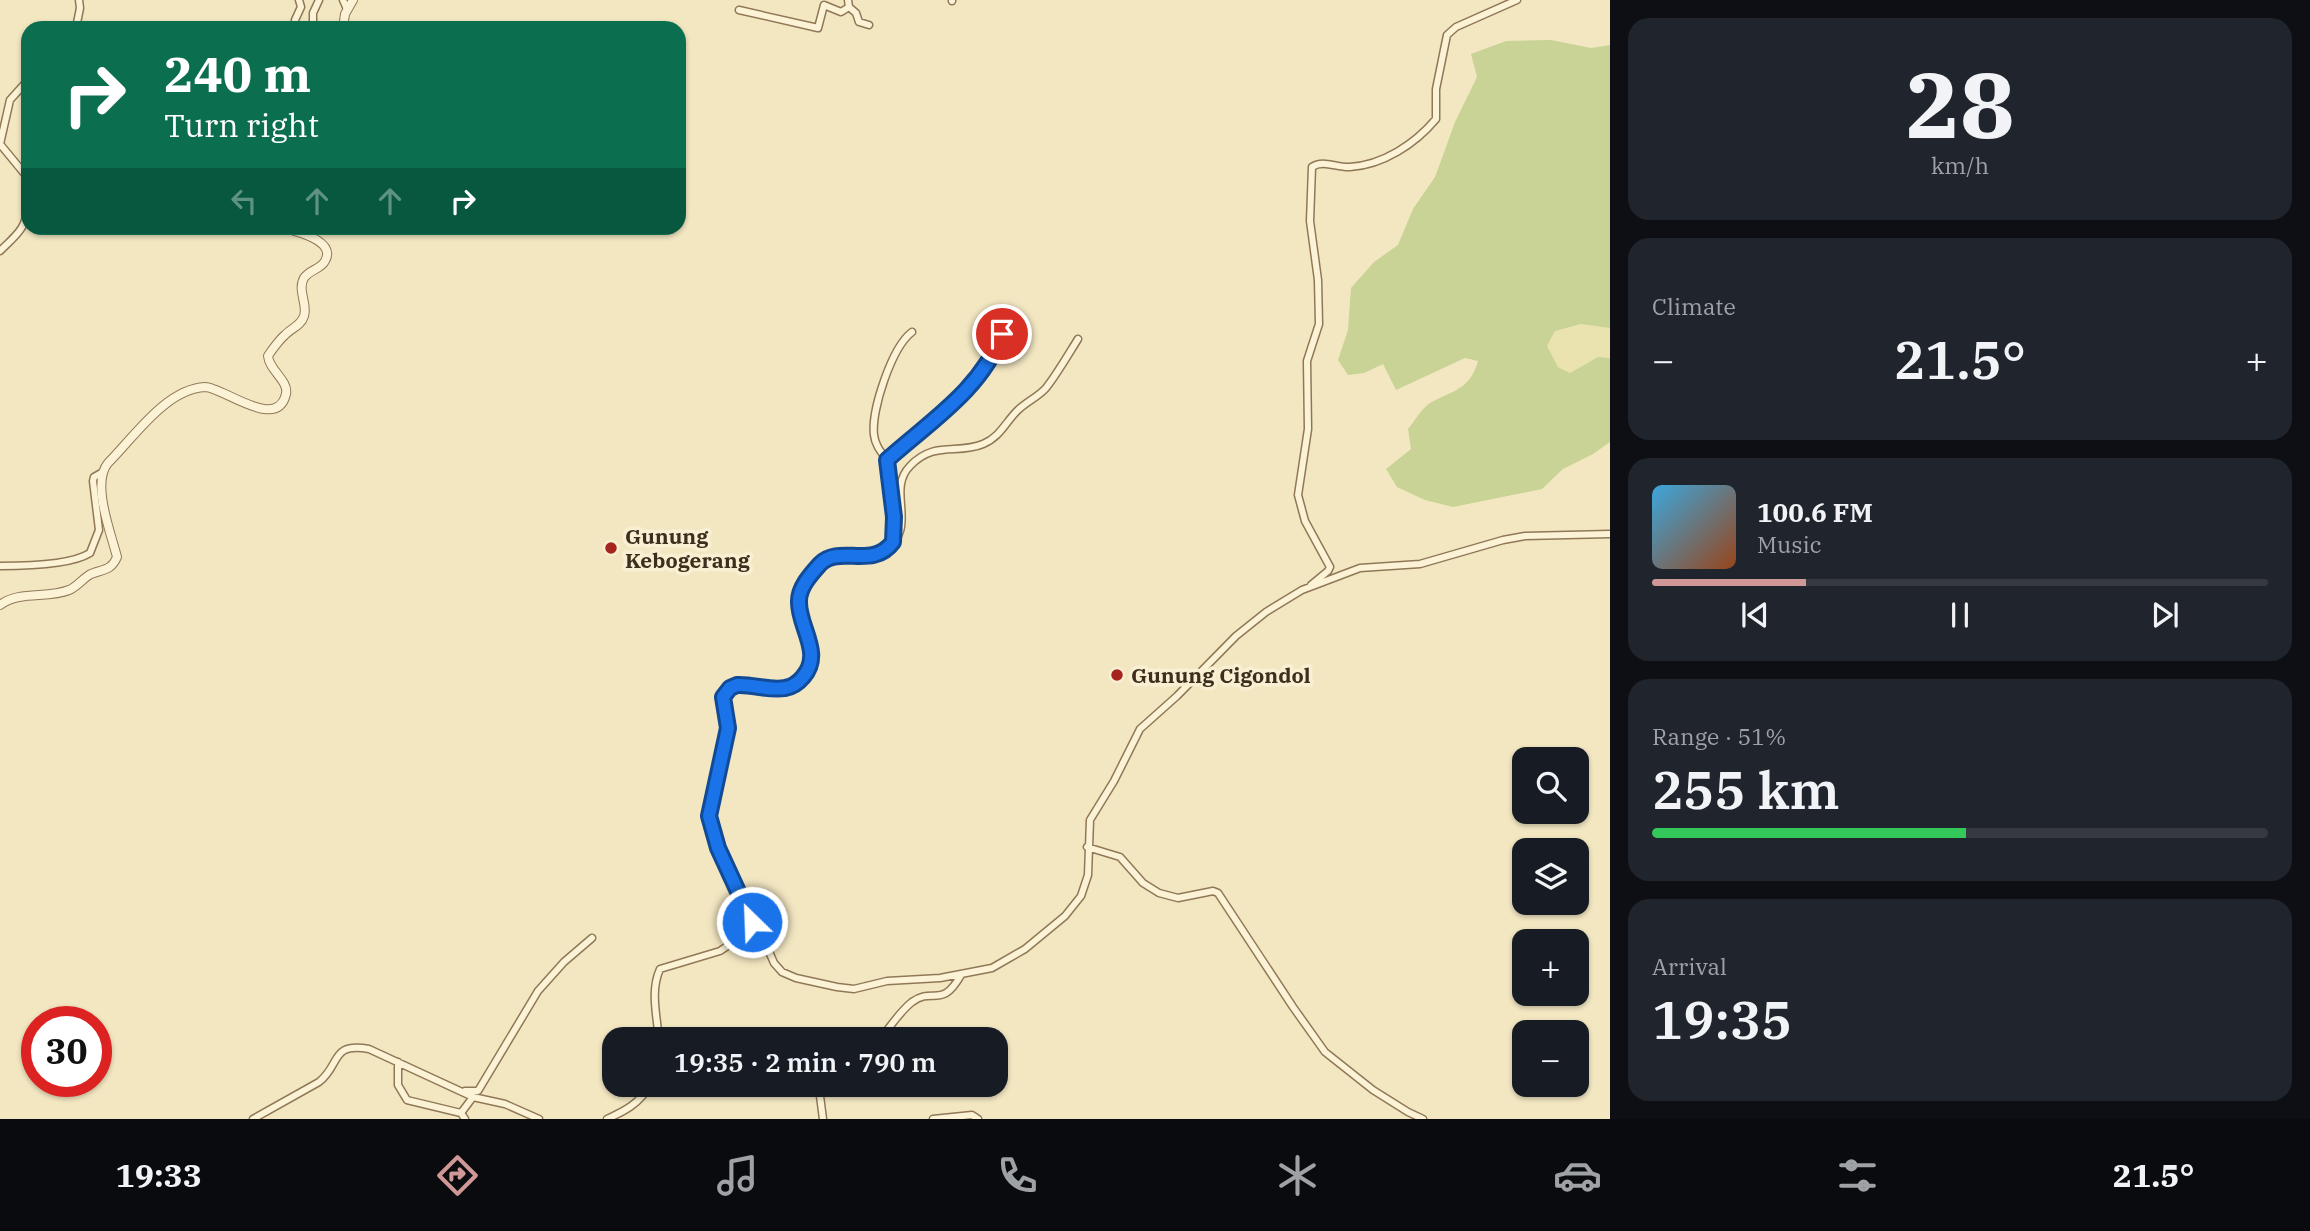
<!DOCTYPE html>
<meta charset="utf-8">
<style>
body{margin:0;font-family:"IBM Plex Serif",serif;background:#20242c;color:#f1f3f6;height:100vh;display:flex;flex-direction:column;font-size:26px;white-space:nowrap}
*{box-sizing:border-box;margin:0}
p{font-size:23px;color:#9ea1a6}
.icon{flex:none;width:38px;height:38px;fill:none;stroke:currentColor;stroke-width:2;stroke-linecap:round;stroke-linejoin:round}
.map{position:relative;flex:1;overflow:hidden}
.panel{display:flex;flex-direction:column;gap:18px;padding:18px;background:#0d0f14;width:700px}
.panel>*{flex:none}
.guide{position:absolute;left:21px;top:21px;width:665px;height:214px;border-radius:21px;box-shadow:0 2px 5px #0004;background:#0b6e4f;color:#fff;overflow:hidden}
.tools{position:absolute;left:1512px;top:747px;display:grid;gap:14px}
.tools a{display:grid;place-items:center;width:77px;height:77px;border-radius:14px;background:#171b24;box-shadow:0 2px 5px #0004;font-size:35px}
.speed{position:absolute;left:21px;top:1006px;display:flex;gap:14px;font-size:35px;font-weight:700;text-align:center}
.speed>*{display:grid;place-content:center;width:91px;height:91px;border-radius:50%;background:#171b24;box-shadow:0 2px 5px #0004;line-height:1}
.speed .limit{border:10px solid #d22;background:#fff;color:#111}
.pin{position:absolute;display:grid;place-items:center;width:60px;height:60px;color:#fff;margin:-30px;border:4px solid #fff;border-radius:50%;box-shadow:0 2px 7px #0007}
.me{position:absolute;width:77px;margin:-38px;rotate:336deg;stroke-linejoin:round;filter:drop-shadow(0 0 5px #0008)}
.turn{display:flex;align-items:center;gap:24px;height:147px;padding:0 28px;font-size:32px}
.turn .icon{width:91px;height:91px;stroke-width:2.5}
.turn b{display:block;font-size:49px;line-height:60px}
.lanes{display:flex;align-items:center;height:66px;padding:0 28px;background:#0003;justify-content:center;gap:35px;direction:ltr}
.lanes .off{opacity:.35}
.big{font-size:52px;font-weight:600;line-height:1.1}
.panel .widget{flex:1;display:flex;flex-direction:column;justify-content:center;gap:10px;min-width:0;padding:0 24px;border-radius:21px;background:#20242c}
.panel .dial{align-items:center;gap:0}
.dial b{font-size:91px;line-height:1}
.song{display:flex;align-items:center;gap:21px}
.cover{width:84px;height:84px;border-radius:10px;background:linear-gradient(135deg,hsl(200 70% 55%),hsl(20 70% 35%))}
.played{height:7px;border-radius:4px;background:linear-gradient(90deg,#cf9795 25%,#363941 25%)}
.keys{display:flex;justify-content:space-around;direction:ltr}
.heat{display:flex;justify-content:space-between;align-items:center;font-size:38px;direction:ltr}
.charge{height:10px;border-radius:5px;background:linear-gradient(90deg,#34c759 51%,#363941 0)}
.trip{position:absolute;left:602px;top:1027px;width:406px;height:70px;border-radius:21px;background:#171b24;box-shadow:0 2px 5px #0004;font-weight:600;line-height:70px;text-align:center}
.tab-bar{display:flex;height:112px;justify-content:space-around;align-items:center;background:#090b0e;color:#9ea1a6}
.tab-bar .icon{width:49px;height:49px}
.tab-bar .selected{color:#cf9795}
.tab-bar b{font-size:32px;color:#f1f3f6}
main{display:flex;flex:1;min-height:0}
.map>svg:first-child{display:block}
</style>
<main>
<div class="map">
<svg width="1610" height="1119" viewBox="0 0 1610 1119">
<rect width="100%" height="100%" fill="#f3e7c2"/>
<path fill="#eae3af" d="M1581,324L1610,328V358L1598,357L1570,373L1558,367L1547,346L1555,331Z"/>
<path fill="#c8d395" d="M1551,40L1591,48L1610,45V328L1581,324L1555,331L1547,346L1558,367L1570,373L1598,357L1610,358V442L1593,454L1563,469L1542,489L1453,507L1425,500L1397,487L1386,469L1411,449L1408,429C1415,421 1421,409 1430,403C1453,390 1470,390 1478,361L1465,358L1396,390L1383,364L1364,373L1348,375L1338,360L1348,330L1351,288L1374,262L1398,245L1413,209L1435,177L1455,122L1477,77L1471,54L1506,41Z"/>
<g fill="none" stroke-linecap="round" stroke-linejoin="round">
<g stroke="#907857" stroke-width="9">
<path id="minor" d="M343,0L347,9
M952,1V0
M849,7L856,13L859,22L869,25
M739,10L818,28L824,5L841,12L849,7L848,0
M76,28L80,8L79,0
M296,28L295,20L301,7L299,0
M313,28V13L319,0
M0,144L10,100L28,80
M0,144L28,178
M0,251C14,237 29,227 26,206L28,204
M887,460C881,452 875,445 874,435C871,410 892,347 912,332
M893,540L894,517L887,460C935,416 996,379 1009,310
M0,566C23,566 71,565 90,553L99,530L93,481L94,477L103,472
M1311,585L1328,571L1330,567L1305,521L1298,495L1308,429L1307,361L1319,324L1318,280L1310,221L1312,167C1323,159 1337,168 1350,167C1383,165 1415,144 1436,119V89L1447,35L1456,27L1517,0
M1087,847L1120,857L1143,883L1159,893L1178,898L1213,891L1218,893L1293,1007L1325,1052L1373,1090L1408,1112L1423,1119
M751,930V916L718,848L709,816L728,728L724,695L737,685C752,684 768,691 784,688C791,687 797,684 802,678C826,653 794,625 799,598C801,586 810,575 818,567C836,547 863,566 883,553C921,527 885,492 910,466C935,440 957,455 983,444C1000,437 1005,423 1017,411C1026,402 1038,397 1046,388C1057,374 1068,355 1078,339
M659,1040C657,1016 650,991 660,969L720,951L751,930L761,933L774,963L782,972L796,978L837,987L854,989L887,981L940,978L992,968L1025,949L1065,916L1081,896L1088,875L1090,820L1114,781L1140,729L1177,696L1236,636L1266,612L1302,590L1360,568L1420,564L1503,540L1525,536L1610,534
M879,1040C890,1028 899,1012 912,1002C934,986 941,1010 961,975
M398,1062V1085L407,1100L461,1113
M822,1085L820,1096L823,1119
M465,1091H478L538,991L564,962L592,938
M473,1097L505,1104L539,1119
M253,1119L319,1082C341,1065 330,1042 369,1049L473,1097L461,1113L465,1119
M607,1119C625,1111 640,1103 650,1085
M933,1119L972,1115L978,1119"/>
</g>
<g stroke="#907857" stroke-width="10">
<path id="tertiary" d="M343,28L345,14L353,0
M0,605C20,590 47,599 69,590C77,587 83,578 91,574C103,569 111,571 117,557C111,533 91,483 108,463C134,437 166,389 205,387C223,387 277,432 286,394C289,381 269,370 268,356C271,351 280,339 285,335C291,328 301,326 304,316C308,304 297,290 304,278C309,270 321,269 325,261C337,241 296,231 284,228"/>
</g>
<use href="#minor" stroke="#fcf3d7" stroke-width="6"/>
<use href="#tertiary" stroke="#fcf3d7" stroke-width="8"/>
</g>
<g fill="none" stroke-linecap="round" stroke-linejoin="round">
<g stroke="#114b97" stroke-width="18">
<path id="route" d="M752,922L718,848L709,816L728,728L723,697L730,688L737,685C753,684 769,691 785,688C792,687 798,683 803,677C824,653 798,627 799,601C799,587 811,574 820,564C840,544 872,570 893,542L894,517L887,460C929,422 981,390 1002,334"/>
</g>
<use href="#route" stroke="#1a73e8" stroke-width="12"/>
</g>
<g fill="#a6261f" stroke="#f9f0d3" stroke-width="2.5">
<circle cx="611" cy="548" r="7"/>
<circle cx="1117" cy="675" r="7"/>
</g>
<g text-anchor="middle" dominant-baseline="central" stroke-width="7" stroke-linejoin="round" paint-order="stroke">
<g font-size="21" font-weight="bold" fill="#3e2e1d" stroke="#f9f0d3" text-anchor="start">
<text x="625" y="536">Gunung<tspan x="625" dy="24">Kebogerang</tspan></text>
<text x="1131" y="675">Gunung Cigondol</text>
</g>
</g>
</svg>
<div class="tools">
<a><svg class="icon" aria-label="search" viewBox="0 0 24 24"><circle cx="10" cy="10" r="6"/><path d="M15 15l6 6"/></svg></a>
<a><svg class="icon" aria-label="layers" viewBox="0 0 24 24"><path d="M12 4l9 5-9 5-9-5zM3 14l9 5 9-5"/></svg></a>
<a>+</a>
<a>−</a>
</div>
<div class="speed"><div class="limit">30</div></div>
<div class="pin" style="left:1002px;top:334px;background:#d93025"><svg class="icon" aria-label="arrive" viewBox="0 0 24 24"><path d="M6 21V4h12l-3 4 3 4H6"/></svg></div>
<svg class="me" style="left:752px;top:922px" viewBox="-20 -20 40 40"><circle r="17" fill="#1a73e8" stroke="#fff" stroke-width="3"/><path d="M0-11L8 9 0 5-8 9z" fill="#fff"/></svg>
<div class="trip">19:35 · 2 min · 790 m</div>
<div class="guide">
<div class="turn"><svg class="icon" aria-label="right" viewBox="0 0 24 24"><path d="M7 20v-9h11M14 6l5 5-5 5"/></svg><div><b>240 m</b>Turn right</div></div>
<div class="lanes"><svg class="icon off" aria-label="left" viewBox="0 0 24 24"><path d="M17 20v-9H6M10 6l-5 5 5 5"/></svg><svg class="icon off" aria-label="ahead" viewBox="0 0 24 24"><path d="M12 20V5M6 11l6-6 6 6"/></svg><svg class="icon off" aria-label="ahead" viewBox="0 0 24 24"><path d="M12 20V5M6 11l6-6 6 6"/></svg><svg class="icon" aria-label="right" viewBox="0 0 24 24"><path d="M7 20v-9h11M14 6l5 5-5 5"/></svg></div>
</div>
</div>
<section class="panel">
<div class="widget dial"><b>28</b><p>km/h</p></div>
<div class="widget"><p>Climate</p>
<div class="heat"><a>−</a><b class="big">21.5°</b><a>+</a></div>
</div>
<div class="widget">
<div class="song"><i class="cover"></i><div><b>100.6 FM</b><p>Music</p></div></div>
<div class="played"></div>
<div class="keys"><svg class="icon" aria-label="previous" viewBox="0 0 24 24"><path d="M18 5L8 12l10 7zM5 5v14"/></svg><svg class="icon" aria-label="pause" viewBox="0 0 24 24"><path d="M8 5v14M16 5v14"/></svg><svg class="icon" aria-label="next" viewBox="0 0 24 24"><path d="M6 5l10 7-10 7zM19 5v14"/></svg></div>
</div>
<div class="widget"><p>Range · 51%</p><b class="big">255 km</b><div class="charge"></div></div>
<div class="widget"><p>Arrival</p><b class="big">19:35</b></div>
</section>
</main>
<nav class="tab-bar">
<b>19:33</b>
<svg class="icon selected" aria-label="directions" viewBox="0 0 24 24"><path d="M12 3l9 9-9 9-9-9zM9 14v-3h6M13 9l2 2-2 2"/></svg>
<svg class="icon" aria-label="music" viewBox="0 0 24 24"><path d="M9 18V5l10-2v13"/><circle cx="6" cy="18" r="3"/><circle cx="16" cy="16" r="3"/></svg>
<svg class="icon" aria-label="phone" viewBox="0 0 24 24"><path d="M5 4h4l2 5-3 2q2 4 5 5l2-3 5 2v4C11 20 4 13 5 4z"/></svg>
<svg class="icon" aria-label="climate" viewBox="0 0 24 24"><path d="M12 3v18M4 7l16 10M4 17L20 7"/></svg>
<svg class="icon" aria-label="car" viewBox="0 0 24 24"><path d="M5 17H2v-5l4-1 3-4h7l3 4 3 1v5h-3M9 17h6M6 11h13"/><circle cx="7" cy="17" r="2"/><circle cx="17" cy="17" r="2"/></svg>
<svg class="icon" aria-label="filters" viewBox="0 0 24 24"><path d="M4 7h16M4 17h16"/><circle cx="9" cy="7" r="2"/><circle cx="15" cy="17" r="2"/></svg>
<b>21.5°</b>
</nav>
